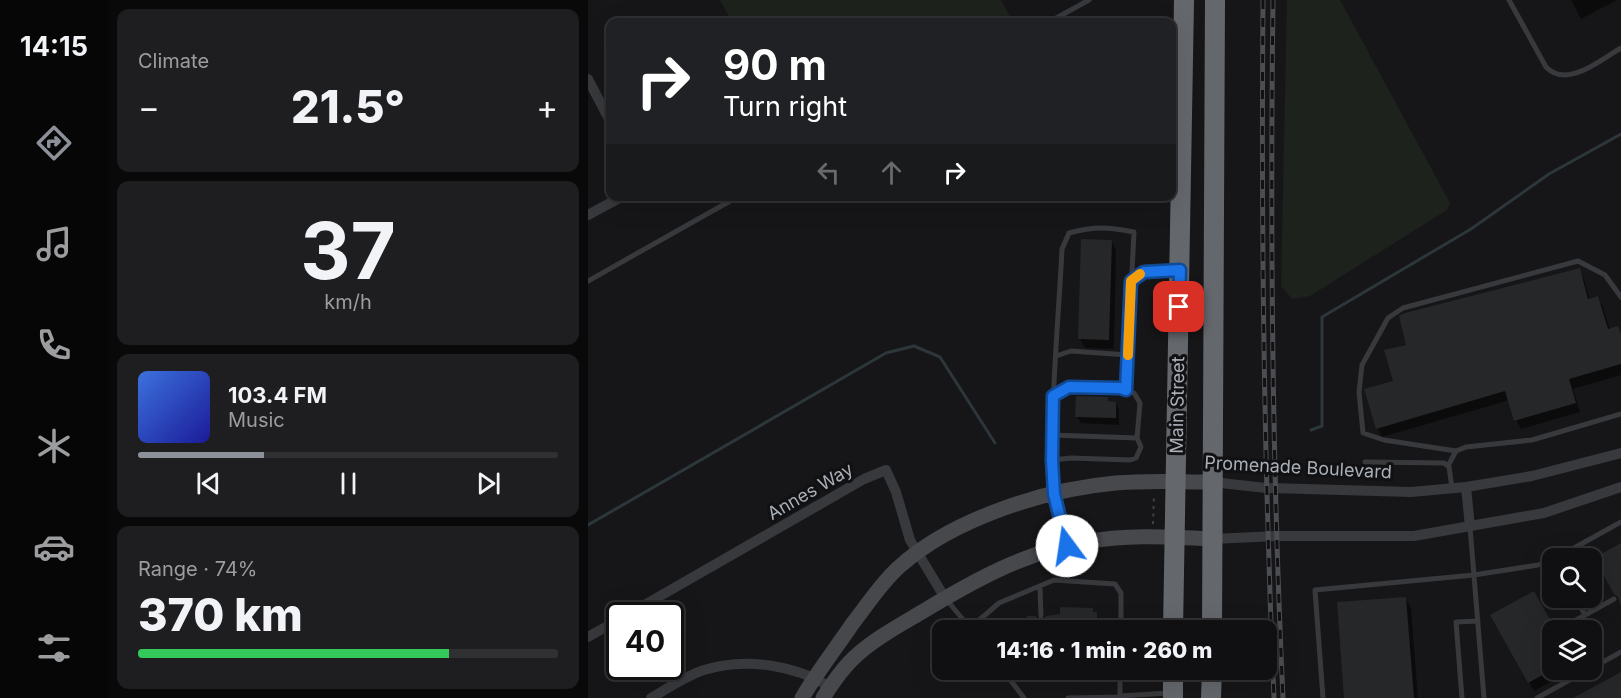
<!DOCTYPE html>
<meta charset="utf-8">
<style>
body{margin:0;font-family:Inter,sans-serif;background:#1e1e20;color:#f1f3f6;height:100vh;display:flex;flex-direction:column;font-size:22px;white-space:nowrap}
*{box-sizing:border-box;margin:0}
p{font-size:20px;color:#9c9d9f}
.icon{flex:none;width:33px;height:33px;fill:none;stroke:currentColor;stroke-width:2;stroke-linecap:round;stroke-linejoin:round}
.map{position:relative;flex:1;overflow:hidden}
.panel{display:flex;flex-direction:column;gap:9px;padding:9px;background:#09090a;width:480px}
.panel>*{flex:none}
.guide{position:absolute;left:18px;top:18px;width:570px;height:183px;border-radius:12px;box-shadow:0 6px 24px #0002,0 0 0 2px #303032;background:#202124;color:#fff;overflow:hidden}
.controls{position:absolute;left:954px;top:548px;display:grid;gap:12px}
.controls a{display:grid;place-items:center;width:60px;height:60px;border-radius:12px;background:#101012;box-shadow:0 6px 24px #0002,0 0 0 2px #303032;font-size:30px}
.speed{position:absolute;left:18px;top:602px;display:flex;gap:12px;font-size:30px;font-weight:700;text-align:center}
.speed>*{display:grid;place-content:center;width:78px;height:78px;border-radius:50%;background:#101012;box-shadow:0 6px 24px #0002,0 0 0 2px #303032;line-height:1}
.speed .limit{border:3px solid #111;border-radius:9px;background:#fff;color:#111}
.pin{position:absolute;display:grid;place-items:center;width:51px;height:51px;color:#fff;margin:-26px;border-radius:12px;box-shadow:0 3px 9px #0006}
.me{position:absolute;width:66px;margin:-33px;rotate:346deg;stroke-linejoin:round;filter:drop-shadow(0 0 4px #0008)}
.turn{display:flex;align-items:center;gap:21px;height:126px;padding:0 18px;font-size:27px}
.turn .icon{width:78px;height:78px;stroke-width:2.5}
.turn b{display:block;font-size:42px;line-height:51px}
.lanes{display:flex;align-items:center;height:57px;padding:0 18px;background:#0003;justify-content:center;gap:30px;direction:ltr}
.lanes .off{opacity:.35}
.big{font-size:45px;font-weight:800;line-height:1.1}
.panel .tile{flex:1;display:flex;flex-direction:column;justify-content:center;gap:9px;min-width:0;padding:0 21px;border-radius:12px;background:#1e1e20}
.panel .dial{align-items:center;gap:0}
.dial b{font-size:78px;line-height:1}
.song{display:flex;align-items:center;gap:18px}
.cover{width:72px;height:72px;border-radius:9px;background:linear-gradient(135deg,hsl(220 70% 55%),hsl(240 70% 35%))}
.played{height:6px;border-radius:3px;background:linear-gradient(90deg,#8c9099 30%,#303032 30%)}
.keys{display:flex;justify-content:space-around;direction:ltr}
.heat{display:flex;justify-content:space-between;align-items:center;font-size:33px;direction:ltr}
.charge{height:9px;border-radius:4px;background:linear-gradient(90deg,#34c759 74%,#303032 0)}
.trip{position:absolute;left:344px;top:620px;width:345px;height:60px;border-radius:12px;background:#101012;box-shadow:0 6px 24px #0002,0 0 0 2px #303032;font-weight:800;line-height:60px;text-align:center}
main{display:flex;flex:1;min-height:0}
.tab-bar{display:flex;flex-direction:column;width:108px;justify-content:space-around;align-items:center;background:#060607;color:#9c9d9f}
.tab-bar .icon{width:42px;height:42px}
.tab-bar .on{color:#8c9099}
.tab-bar b{font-size:27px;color:#f1f3f6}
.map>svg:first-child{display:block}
</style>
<main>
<nav class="tab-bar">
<b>14:15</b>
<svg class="icon on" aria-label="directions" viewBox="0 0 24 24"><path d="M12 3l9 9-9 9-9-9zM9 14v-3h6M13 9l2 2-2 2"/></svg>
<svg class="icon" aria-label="music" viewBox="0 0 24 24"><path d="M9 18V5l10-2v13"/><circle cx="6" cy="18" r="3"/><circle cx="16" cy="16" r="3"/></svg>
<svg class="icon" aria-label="phone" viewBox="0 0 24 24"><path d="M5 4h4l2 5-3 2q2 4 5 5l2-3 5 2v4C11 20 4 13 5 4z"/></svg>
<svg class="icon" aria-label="climate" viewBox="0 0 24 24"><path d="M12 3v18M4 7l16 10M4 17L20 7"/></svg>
<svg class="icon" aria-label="car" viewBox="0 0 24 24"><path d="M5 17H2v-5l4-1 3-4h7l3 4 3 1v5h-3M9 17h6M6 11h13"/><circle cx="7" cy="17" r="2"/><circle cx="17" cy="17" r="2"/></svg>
<svg class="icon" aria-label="filters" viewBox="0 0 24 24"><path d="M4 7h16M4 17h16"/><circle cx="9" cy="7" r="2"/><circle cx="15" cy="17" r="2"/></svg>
</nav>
<section class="panel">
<div class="tile"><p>Climate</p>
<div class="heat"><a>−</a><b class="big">21.5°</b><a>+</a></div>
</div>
<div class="tile dial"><b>37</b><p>km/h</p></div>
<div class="tile">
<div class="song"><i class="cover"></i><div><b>103.4 FM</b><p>Music</p></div></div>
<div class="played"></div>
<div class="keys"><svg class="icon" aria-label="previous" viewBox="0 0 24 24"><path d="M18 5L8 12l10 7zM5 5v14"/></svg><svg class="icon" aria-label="pause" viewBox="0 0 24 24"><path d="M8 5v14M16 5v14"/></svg><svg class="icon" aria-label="next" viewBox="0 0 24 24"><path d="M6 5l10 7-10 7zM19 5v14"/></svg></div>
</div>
<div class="tile"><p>Range · 74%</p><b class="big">370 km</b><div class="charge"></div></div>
</section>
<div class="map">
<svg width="1033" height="698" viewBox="0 0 1033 698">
<rect width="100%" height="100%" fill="#161618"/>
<path fill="#1d221d" d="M132,0H413L425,22H144Z
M699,0H752L862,203L859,210L722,296L704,299L693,286Z"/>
<path fill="#0007" d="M983,0H1029L993,19Z
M523,241L528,250L526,349L497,348L492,339Z
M991,270L996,279L1002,300L1010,298L1015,307L1022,330L1030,327L1033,333V375L985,389L992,412L933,429L928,420L922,400L794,437L789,428L820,346Z
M519,399L521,403H528L531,410V425L493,423L489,417Z
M946,593L966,630H964V669H987L946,691L904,615Z
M817,598L823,608L830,698H758Z
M504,609L518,630L440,629L449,621L454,622Z"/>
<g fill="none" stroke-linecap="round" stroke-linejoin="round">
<path stroke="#2d363b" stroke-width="3" d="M723,430L734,426V317L883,229L961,174L1033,134
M0,525L298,353L326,346L352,357L407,443"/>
</g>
<path fill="#262729" d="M493,239L524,240L521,340L490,339Z
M992,268L1000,299L1010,296L1020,329L1030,326L1033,334V364L981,379L988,403L926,421L917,391L788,429L776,389L805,381L796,350L818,345L811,316L817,313Z
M488,396L520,397V401L528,402V418L487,417Z
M1033,543V606L1030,597L1026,594L1006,558Z
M946,591L966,627L964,670L940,683L902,615Z
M818,597L826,698H756L749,602Z
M472,607L505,608V612H509V621H514V630L459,629L455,624L451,625L449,629H438L439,616H448L450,620L454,621L458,616L472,614Z
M1033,672V698H985Z"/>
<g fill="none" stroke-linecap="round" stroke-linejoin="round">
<path stroke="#3e4043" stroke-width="2" stroke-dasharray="3 4.5" stroke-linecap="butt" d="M565,524L566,494"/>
<path stroke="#38393d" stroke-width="5" d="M921,0L958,67C979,89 1012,60 1033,48
M461,22L501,0
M0,281L151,196
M543,281L556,271H587
M468,356L483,351L540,355
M464,435L549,438
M868,451L796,440L775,433L771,392L774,365L800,318L815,308L990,261L1017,275L1033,297
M464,460L483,458L542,460L548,458L553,447L549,438L552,403L546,393L532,388L481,387L465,396
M777,462L856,463L861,467L864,488
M860,466L868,451L878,447L944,440L1033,414
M466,491C461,411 470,330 474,249L481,233C507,226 520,227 546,232L538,390
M882,527L896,698
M968,558L1033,522
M452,588L453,616
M987,597L997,615
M358,599L382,628L411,603L466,580L527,584L533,593V630
M454,629V630
M970,630L1026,599
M1004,668L1033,652
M414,669L436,698
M532,669V696L580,693
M480,698L532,697
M735,698L727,590L886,575L950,565L964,560
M874,698L868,622L890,621
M949,698L1002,669"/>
<path stroke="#38393d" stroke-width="10" d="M0,79L22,121
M0,215L35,196
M624,482L678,488L823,492L878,487L944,476L1033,453
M878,487L882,527
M625,539L689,536H826L956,513L1033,487
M39,615L276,479L298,470L308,492L322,540L357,598
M0,637L32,619
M63,698C80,688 98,676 116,670C157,657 207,665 242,687"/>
<path stroke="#46484c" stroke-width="15" d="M466,494L479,546
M214,698C229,672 248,648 265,623C280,604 293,583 311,567C364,519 458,489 528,483C560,480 592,482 624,482
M235,698C245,682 255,667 269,655C288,638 312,625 334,612C385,581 437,552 497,542C539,534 582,537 625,539"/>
<path stroke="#64686d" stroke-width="20" d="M585,630L596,0
M624,630L627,0
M585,698V669
M623,698L624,669"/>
<g stroke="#4b4d51" stroke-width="5">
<path id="rail" d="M675,0C673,233 676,465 686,698
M685,0C682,233 684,465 695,698"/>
</g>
<use href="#rail" stroke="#111113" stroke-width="3" stroke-dasharray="9" stroke-linecap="butt"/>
</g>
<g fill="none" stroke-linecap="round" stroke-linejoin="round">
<g stroke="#114b97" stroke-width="15">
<path id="route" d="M479,546L466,494L464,460L465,396L481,387L532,388L538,390L543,281L556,272L592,270L591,307"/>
</g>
<use href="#route" stroke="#1a73e8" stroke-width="10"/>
<path stroke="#f59e0b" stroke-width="10" d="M540,355L543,281L552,274"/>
</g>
<g text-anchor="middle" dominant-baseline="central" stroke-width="6" stroke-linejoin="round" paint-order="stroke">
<g font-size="18" fill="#a9afb7" stroke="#111113">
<text transform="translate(589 405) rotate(-89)">Main Street</text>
<text transform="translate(710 467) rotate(3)">Promenade Boulevard</text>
<text transform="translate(222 491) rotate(-30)">Annes Way</text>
</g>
</g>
</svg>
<div class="controls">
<a><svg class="icon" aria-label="search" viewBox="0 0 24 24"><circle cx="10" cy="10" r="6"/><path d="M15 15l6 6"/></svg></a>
<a><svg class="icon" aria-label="layers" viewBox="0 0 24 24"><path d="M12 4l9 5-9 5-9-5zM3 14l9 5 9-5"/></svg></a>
</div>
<div class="speed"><div class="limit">40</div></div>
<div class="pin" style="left:591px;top:307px;background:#d93025"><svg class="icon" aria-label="arrive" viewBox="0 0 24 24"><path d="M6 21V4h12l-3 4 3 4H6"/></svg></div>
<svg class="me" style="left:479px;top:546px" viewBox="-20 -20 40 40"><circle r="19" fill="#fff"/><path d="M0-13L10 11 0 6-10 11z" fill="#1a73e8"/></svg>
<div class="trip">14:16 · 1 min · 260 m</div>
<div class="guide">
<div class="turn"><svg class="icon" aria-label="right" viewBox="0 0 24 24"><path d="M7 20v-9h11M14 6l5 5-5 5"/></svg><div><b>90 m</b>Turn right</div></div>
<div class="lanes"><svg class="icon off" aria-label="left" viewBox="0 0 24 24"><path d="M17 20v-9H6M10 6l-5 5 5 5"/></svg><svg class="icon off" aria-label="ahead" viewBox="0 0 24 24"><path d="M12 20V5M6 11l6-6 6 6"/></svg><svg class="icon" aria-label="right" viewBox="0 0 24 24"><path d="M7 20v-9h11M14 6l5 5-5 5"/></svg></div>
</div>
</div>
</main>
